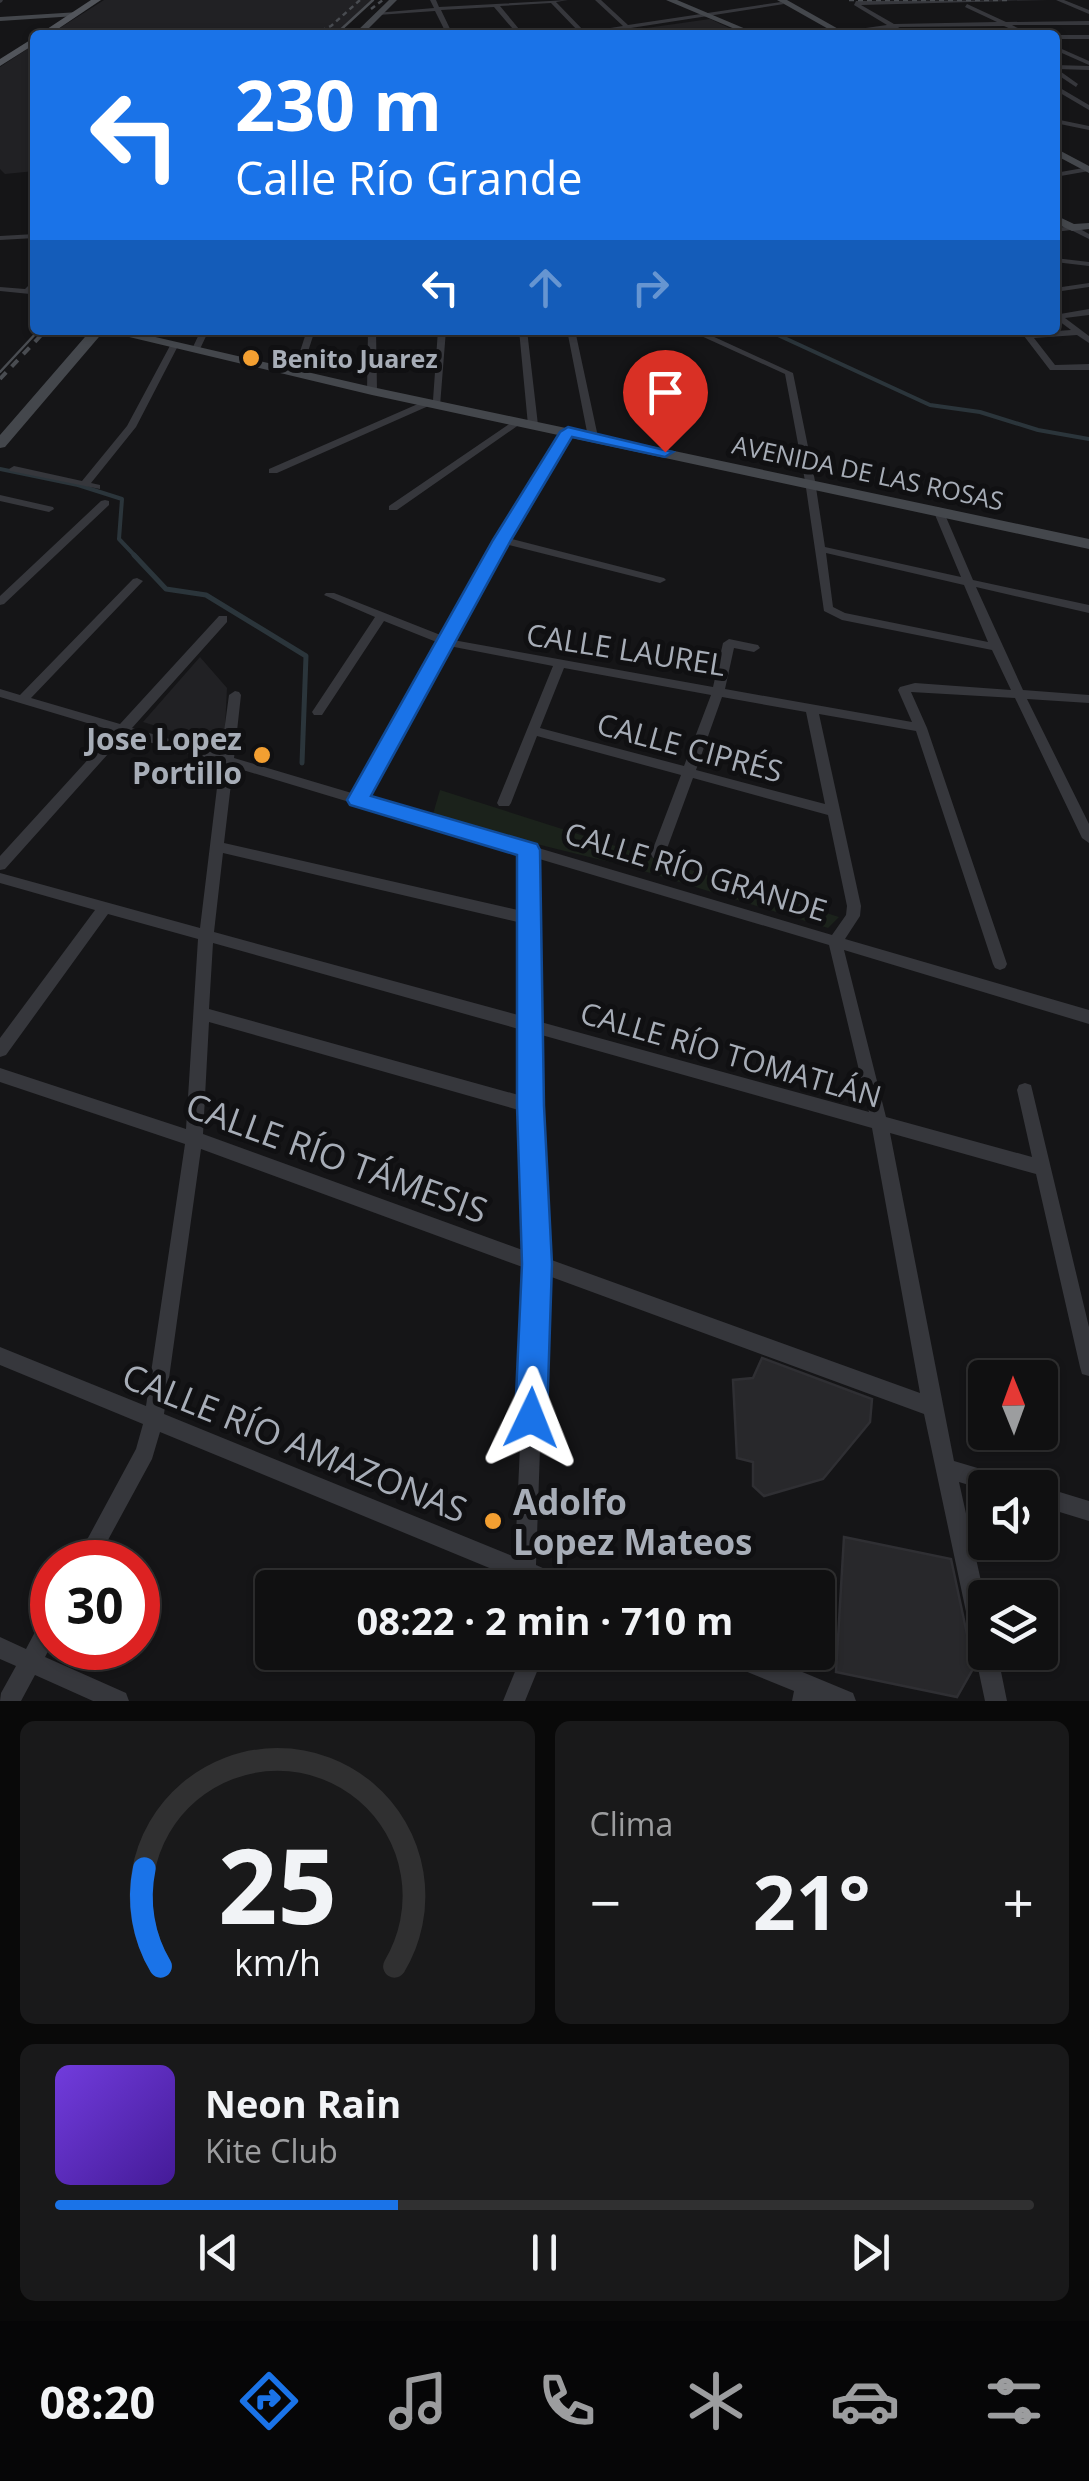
<!DOCTYPE html>
<html lang="es">
<meta charset="utf-8">
<style>
body{margin:0;font-family:"Open Sans",sans-serif;background:#19191a;color:#f1f3f6;height:100vh;display:flex;flex-direction:column;font-size:38px;white-space:nowrap}
*{box-sizing:border-box;margin:0}
p{font-size:32px;color:#9c9d9f}
.icon{flex:none;width:55px;height:55px;fill:none;stroke:currentColor;stroke-width:2;stroke-linecap:round;stroke-linejoin:round}
.map{position:relative;height:1701px;overflow:hidden}
.drawer{display:flex;flex-direction:column;gap:20px;padding:20px;background:#090909;flex:1}
.drawer>*{flex:none}
.hud{position:absolute;left:30px;top:30px;width:1030px;height:305px;border-radius:10px;box-shadow:0 2px 8px #0004,0 0 0 2px #303031;background:#1a73e8;color:#fff;overflow:hidden}
.needle{width:65px;rotate:359deg}
.tools{position:absolute;left:968px;top:1360px;display:grid;gap:20px}
.tools a{display:grid;place-items:center;width:90px;height:90px;border-radius:10px;background:#101011;box-shadow:0 2px 8px #0004,0 0 0 2px #303031;font-size:50px}
.speed{position:absolute;left:30px;top:1540px;display:flex;gap:20px;font-size:50px;font-weight:700;text-align:center}
.speed>*{display:grid;place-content:center;width:130px;height:130px;border-radius:50%;background:#101011;box-shadow:0 2px 8px #0004,0 0 0 2px #303031;line-height:1}
.speed .limit{border:15px solid #d22;background:#fff;color:#111}
.pin{position:absolute;display:grid;place-items:center;width:85px;height:85px;color:#fff;margin:-102px -42px;border-radius:50% 50% 50% 0;rotate:-45deg;box-shadow:0 0 10px #0007}
.pin .icon{rotate:45deg}
.me{position:absolute;width:110px;margin:-55px;rotate:2deg;stroke-linejoin:round;filter:drop-shadow(0 0 8px #0008)}
.turn{display:flex;align-items:center;gap:35px;height:210px;padding:0 40px;font-size:45px}
.turn .icon{width:130px;height:130px;stroke-width:2.5}
.turn b{display:block;font-size:70px;line-height:85px}
.lanes{display:flex;align-items:center;height:95px;padding:0 40px;background:#0003;justify-content:center;gap:50px;direction:ltr}
.lanes .off{opacity:.35}
.big{font-size:75px;font-weight:700;line-height:1.1}
.drawer .widget{flex:1;display:flex;flex-direction:column;justify-content:center;gap:15px;min-width:0;padding:0 35px;border-radius:15px;background:#19191a}
.drawer .dial{align-items:center;gap:0}
.dial svg{height:260px;overflow:visible;fill:none;stroke:#303031;stroke-width:7;stroke-linecap:round;text-anchor:middle}
.dial text{fill:#f1f3f6;stroke:none}
.song{display:flex;align-items:center;gap:30px}
.cover{width:120px;height:120px;border-radius:15px;background:linear-gradient(135deg,hsl(260 70% 55%),hsl(260 70% 35%))}
.played{height:10px;border-radius:5px;background:linear-gradient(90deg,#1a73e8 35%,#303031 35%)}
.keys{display:flex;justify-content:space-around;direction:ltr}
.heat{display:flex;justify-content:space-between;align-items:center;font-size:55px;direction:ltr}
.drawer .tiles{flex:1;display:grid;gap:20px;grid-template-columns:1fr 1fr}
.widget:last-child{grid-column:span 2}
.trip{position:absolute;left:255px;top:1570px;width:580px;height:100px;border-radius:10px;background:#101011;box-shadow:0 2px 8px #0004,0 0 0 2px #303031;font-weight:700;line-height:100px;text-align:center}
.menu{display:flex;height:160px;justify-content:space-around;align-items:center;background:#060607;color:#9c9d9f}
.menu .icon{width:70px;height:70px}
.menu .selected{color:#1a73e8}
.menu b{font-size:45px;color:#f1f3f6}
.map>svg:first-child{display:block}
</style>
<div class="map">
<svg width="1089" height="1701" viewBox="0 0 1089 1701">
<rect width="100%" height="100%" fill="#151517"/>
<path fill="#212124" d="M104,0H372L341,30L329,35H49Z
M710,19L744,35H597Z
M35,44V171L5,174L0,169V67Z
M200,657L227,688L224,747L143,722Z"/>
<path fill="#1b221b" d="M440,790L839,917L828,928L634,868L480,830L433,814Z"/>
<g fill="none" stroke-linecap="round" stroke-linejoin="round">
<path stroke="#2b353b" stroke-width="4" d="M767,330L930,405L980,412L1038,430L1089,439
M0,469L78,485L122,499L119,539L137,558"/>
<path stroke="#2b353b" stroke-width="5" d="M134,555L166,589L206,595L306,656L302,763"/>
</g>
<path fill="#28282b" stroke="#2f2f33" stroke-width="2.5" d="M762,1358L872,1399L870,1422L823,1479L764,1496L753,1486V1462L737,1458L733,1380L753,1378Z
M844,1537L951,1559L974,1667L957,1697L836,1672Z"/>
<g fill="none" stroke-linecap="round" stroke-linejoin="round">
<path fill="#36373c" fill-rule="evenodd" d="M0,0H3L2,2L0,3Z
M430,0H436L439,7L568,0L556,2L585,32L623,26L595,0H601L628,25L781,2L784,4L586,35H570L579,32L551,3L500,6L524,35H518L494,7L441,10L453,35H447L435,11L378,15L375,13L434,8Z
M1048,0L861,5L894,24L997,22L965,7L967,4L1006,22L1089,21V25H1012L1031,35H1024L1004,26L898,27L911,35H904L892,28L816,35L887,25L854,5L856,1Z
M1056,0H1064L1089,10V14Z
M1055,35H1089V39H1055Z
M1055,46L1089,61V65L1055,50Z
M1055,65L1089,66V70L1057,69L1078,84L1076,87L1055,73Z
M1055,85L1089,105V110L1055,90Z
M1055,119L1089,126V130L1055,123Z
M1089,167V171L1055,177V173Z
M1075,226L1089,234V239L1071,230L1055,232V228Z
M35,234V238L0,240V236Z
M1055,258L1089,262V266L1055,262Z
M32,282H35V289L30,294L0,291V287L25,289Z
M1089,283V287L1055,292V288Z
M1089,309V315L1065,318L1089,336V343L1077,335L1034,338L1055,365L1089,364V370H1050L1024,336L1028,333L1071,330L1055,318V311L1060,314Z
M201,330H209L199,351H193L192,349Z
M307,330H315L301,373L294,375L293,373Z
M368,330H376L377,391L372,394L367,391Z
M438,330H446L440,406L433,404L277,473H269V469L427,400H433Z
M519,330H527L538,425L533,428L528,425Z
M567,330H575L598,437L596,439L588,437Z
M688,330H699L793,373L815,481L825,547L961,577L933,510L938,507L943,510L973,580L1089,605V613L976,587L1023,690L1089,695V703L1027,699L1089,824V843L1082,838L1015,698L911,692L927,728L1007,964L1005,968L1000,970L995,968L993,964L916,731L819,714L861,906L860,916L845,939L1089,1010V1024L844,950L886,1117L1032,1157L1017,1090L1019,1085L1025,1083L1031,1085L1089,1327V1376L1082,1374L1080,1367L1036,1174L890,1133L954,1461L1011,1478L1018,1481L1021,1488H985V1490L959,1482L985,1599V1652H997L1007,1701H985L924,1414L546,1275L536,1565L572,1581L575,1588H538L160,1432L152,1459L96,1562H75L136,1449L143,1424L0,1365V1347L146,1406L185,1144L0,1082V1068L186,1129L198,939L108,914L6,1055L0,1057V1038L95,910L0,883V873L200,928L220,763L125,735L5,869L0,870V856L114,731L0,697V689L20,695L133,579L137,578L143,581L31,698L120,724L219,616H227V622L132,728L221,754L229,695L235,691L239,692L241,695L234,758L355,794L439,643L384,621L322,715H314L312,712L314,709L375,617L324,595L326,593H334L443,636L497,540L563,431L568,428L573,431L508,538L664,578L666,580L660,583L505,544L453,640L713,687L723,643L729,639L758,645L760,648L754,652L734,648L725,689L912,722L898,690L900,687L915,683L1011,690L992,650L842,620L824,611L805,481L785,374ZM826,553L964,585L988,642L845,613L833,607ZM449,646L553,666L497,803L499,806H509L511,803L537,736L681,775L651,854L653,858H663L665,854L693,778L828,815L847,906L846,915L832,935L366,797ZM564,668L711,695L684,766L540,728ZM722,697L806,712L825,804L696,770ZM233,767L522,854V911L224,843ZM223,853L522,923V1016L214,932ZM536,858L829,945L869,1112L537,1021ZM213,943L522,1030V1096L209,1009ZM209,1022L522,1111L528,1252L203,1134ZM538,1034L872,1128L920,1393L546,1258L538,1106ZM201,1149L528,1269L515,1557L164,1414Z
M172,342L179,344L136,427L91,483L100,485V489L10,471L9,469L14,466L82,481L127,426Z
M515,420L523,422L397,510H389V506Z
M0,495L53,507L54,509L49,512L0,501Z
M105,500L109,501V505L4,604L0,605V596L101,501Z
M1040,1486L1089,1501V1521L1040,1506V1488H1036Z
M52,1612V1644L45,1657L126,1693L129,1701H93L35,1675L21,1701H0L1,1693L16,1666L0,1659V1637L26,1649L44,1615Z
M523,1652H545L525,1701H503Z
M715,1652H754L853,1693L856,1701H792L794,1691L718,1660Z"/>
<path fill="#44474c" fill-rule="evenodd" d="M389,0H397L362,35H353Z
M666,0H677L760,35H749Z
M777,0H787L849,35H839Z
M79,12L76,16L0,21V17Z
M1055,148L1089,166V173L1055,155Z
M1055,215L1074,224L1089,223V229L1072,231L1055,223Z
M91,330H125L372,387L1089,539V549L372,395L104,331L5,447L0,448V435Z"/>
<path fill="#52555b" fill-rule="evenodd" d="M91,0H101L49,35H38Z
M35,37V44L0,66V59Z"/>
<path stroke="#494c51" stroke-width="2.5" d="M335,35L373,0
M0,372L39,330"/>
<path stroke="#494c51" stroke-width="2.5" stroke-dasharray="5 4" stroke-linecap="butt" d="M849,0H1010
M371,9L383,0
M313,35L331,26L360,0"/>
<path stroke="#494c51" stroke-width="4" stroke-dasharray="9 8" stroke-linecap="butt" d="M0,379L46,330"/>
</g>
<path fill="#1a73e8" stroke="#114b97" stroke-width="2.5" d="M568,427L673,452L665,457L572,437L511,540L371,796L537,844L540,850L544,1106L552,1264L547,1418L542,1429L531,1434L519,1429L515,1418L522,1264L517,1106V855L350,805L347,800L493,540L560,432Z"/>
<g fill="#f39f31" stroke="#101012" stroke-width="4">
<circle cx="251" cy="358" r="10"/>
<circle cx="262" cy="755" r="10"/>
<circle cx="493" cy="1521" r="10"/>
</g>
<g text-anchor="middle" dominant-baseline="central" stroke-width="10" stroke-linejoin="round" paint-order="stroke">
<g font-size="25" font-weight="bold" fill="#a7adb7" stroke="#101012" text-anchor="start">
<text x="271" y="358">Benito Juarez</text>
</g>
<g font-size="25" fill="#a7adb7" stroke="#101012">
<text transform="translate(868 472) rotate(12)">AVENIDA DE LAS ROSAS</text>
</g>
<g font-size="30" fill="#a7adb7" stroke="#101012">
<text transform="translate(626 649) rotate(9)">CALLE LAUREL</text>
<text transform="translate(690 747) rotate(15)">CALLE CIPRÉS</text>
<text transform="translate(696 871) rotate(17)">CALLE RÍO GRANDE</text>
<text transform="translate(731 1054) rotate(16)">CALLE RÍO TOMATLÁN</text>
</g>
<g font-size="30" font-weight="bold" fill="#a7adb7" stroke="#101012" text-anchor="end">
<text x="242" y="738">Jose Lopez<tspan x="242" dy="34">Portillo</tspan></text>
</g>
<g font-size="35" fill="#a7adb7" stroke="#101012">
<text transform="translate(337 1157) rotate(20)">CALLE RÍO TÁMESIS</text>
<text transform="translate(295 1442) rotate(22)">CALLE RÍO AMAZONAS</text>
</g>
<g font-size="35" font-weight="bold" fill="#a7adb7" stroke="#101012" text-anchor="start">
<text x="513" y="1501">Adolfo<tspan x="513" dy="40">Lopez Mateos</tspan></text>
</g>
</g>
</svg>
<div class="tools">
<a><svg class="needle" viewBox="-14 -14 28 28"><path d="M0-13l5 13h-10z" fill="#e53935"/><path d="M0 13l5-13h-10z" fill="#9c9d9f"/></svg></a>
<a><svg class="icon" aria-label="sound" viewBox="0 0 24 24"><path d="M4 9h4l5-4v14l-5-4H4zM17 9q2 3 0 6"/></svg></a>
<a><svg class="icon" aria-label="layers" viewBox="0 0 24 24"><path d="M12 4l9 5-9 5-9-5zM3 14l9 5 9-5"/></svg></a>
</div>
<div class="speed"><div class="limit">30</div></div>
<div class="pin" style="left:665px;top:452px;background:#d93025"><svg class="icon" aria-label="arrive" viewBox="0 0 24 24"><path d="M6 21V4h12l-3 4 3 4H6"/></svg></div>
<svg class="me" style="left:531px;top:1418px" viewBox="-20 -20 40 40"><path d="M0-17L14 15 0 8-14 15z" fill="#1a73e8" stroke="#fff" stroke-width="4"/></svg>
<div class="trip">08:22 · 2 min · 710 m</div>
<div class="hud">
<div class="turn"><svg class="icon" aria-label="left" viewBox="0 0 24 24"><path d="M17 20v-9H6M10 6l-5 5 5 5"/></svg><div><b>230 m</b>Calle Río Grande</div></div>
<div class="lanes"><svg class="icon" aria-label="left" viewBox="0 0 24 24"><path d="M17 20v-9H6M10 6l-5 5 5 5"/></svg><svg class="icon off" aria-label="ahead" viewBox="0 0 24 24"><path d="M12 20V5M6 11l6-6 6 6"/></svg><svg class="icon off" aria-label="right" viewBox="0 0 24 24"><path d="M7 20v-9h11M14 6l5 5-5 5"/></svg></div>
</div>
</div>
<section class="drawer">
<div class="tiles">
<div class="widget dial"><svg viewBox="0 0 100 80">
<path d="M14 69A42 42 0 1 1 86 69"/>
<path d="M14 69A42 42 0 0 1 9 39" stroke="#1a73e8"/>
<text x="50" y="56" font-size="32" font-weight="700">25</text>
<text x="50" y="72" font-size="11">km/h</text>
</svg></div>
<div class="widget"><p>Clima</p>
<div class="heat"><a>−</a><b class="big">21°</b><a>+</a></div>
</div>
<div class="widget">
<div class="song"><i class="cover"></i><div><b>Neon Rain</b><p>Kite Club</p></div></div>
<div class="played"></div>
<div class="keys"><svg class="icon" aria-label="previous" viewBox="0 0 24 24"><path d="M18 5L8 12l10 7zM5 5v14"/></svg><svg class="icon" aria-label="pause" viewBox="0 0 24 24"><path d="M8 5v14M16 5v14"/></svg><svg class="icon" aria-label="next" viewBox="0 0 24 24"><path d="M6 5l10 7-10 7zM19 5v14"/></svg></div>
</div>
</div>
</section>
<nav class="menu">
<b>08:20</b>
<svg class="icon selected" aria-label="directions" viewBox="0 0 24 24"><path d="M12 3l9 9-9 9-9-9zM9 14v-3h6M13 9l2 2-2 2"/></svg>
<svg class="icon" aria-label="music" viewBox="0 0 24 24"><path d="M9 18V5l10-2v13"/><circle cx="6" cy="18" r="3"/><circle cx="16" cy="16" r="3"/></svg>
<svg class="icon" aria-label="phone" viewBox="0 0 24 24"><path d="M5 4h4l2 5-3 2q2 4 5 5l2-3 5 2v4C11 20 4 13 5 4z"/></svg>
<svg class="icon" aria-label="climate" viewBox="0 0 24 24"><path d="M12 3v18M4 7l16 10M4 17L20 7"/></svg>
<svg class="icon" aria-label="car" viewBox="0 0 24 24"><path d="M5 17H2v-5l4-1 3-4h7l3 4 3 1v5h-3M9 17h6M6 11h13"/><circle cx="7" cy="17" r="2"/><circle cx="17" cy="17" r="2"/></svg>
<svg class="icon" aria-label="filters" viewBox="0 0 24 24"><path d="M4 7h16M4 17h16"/><circle cx="9" cy="7" r="2"/><circle cx="15" cy="17" r="2"/></svg>
</nav>
